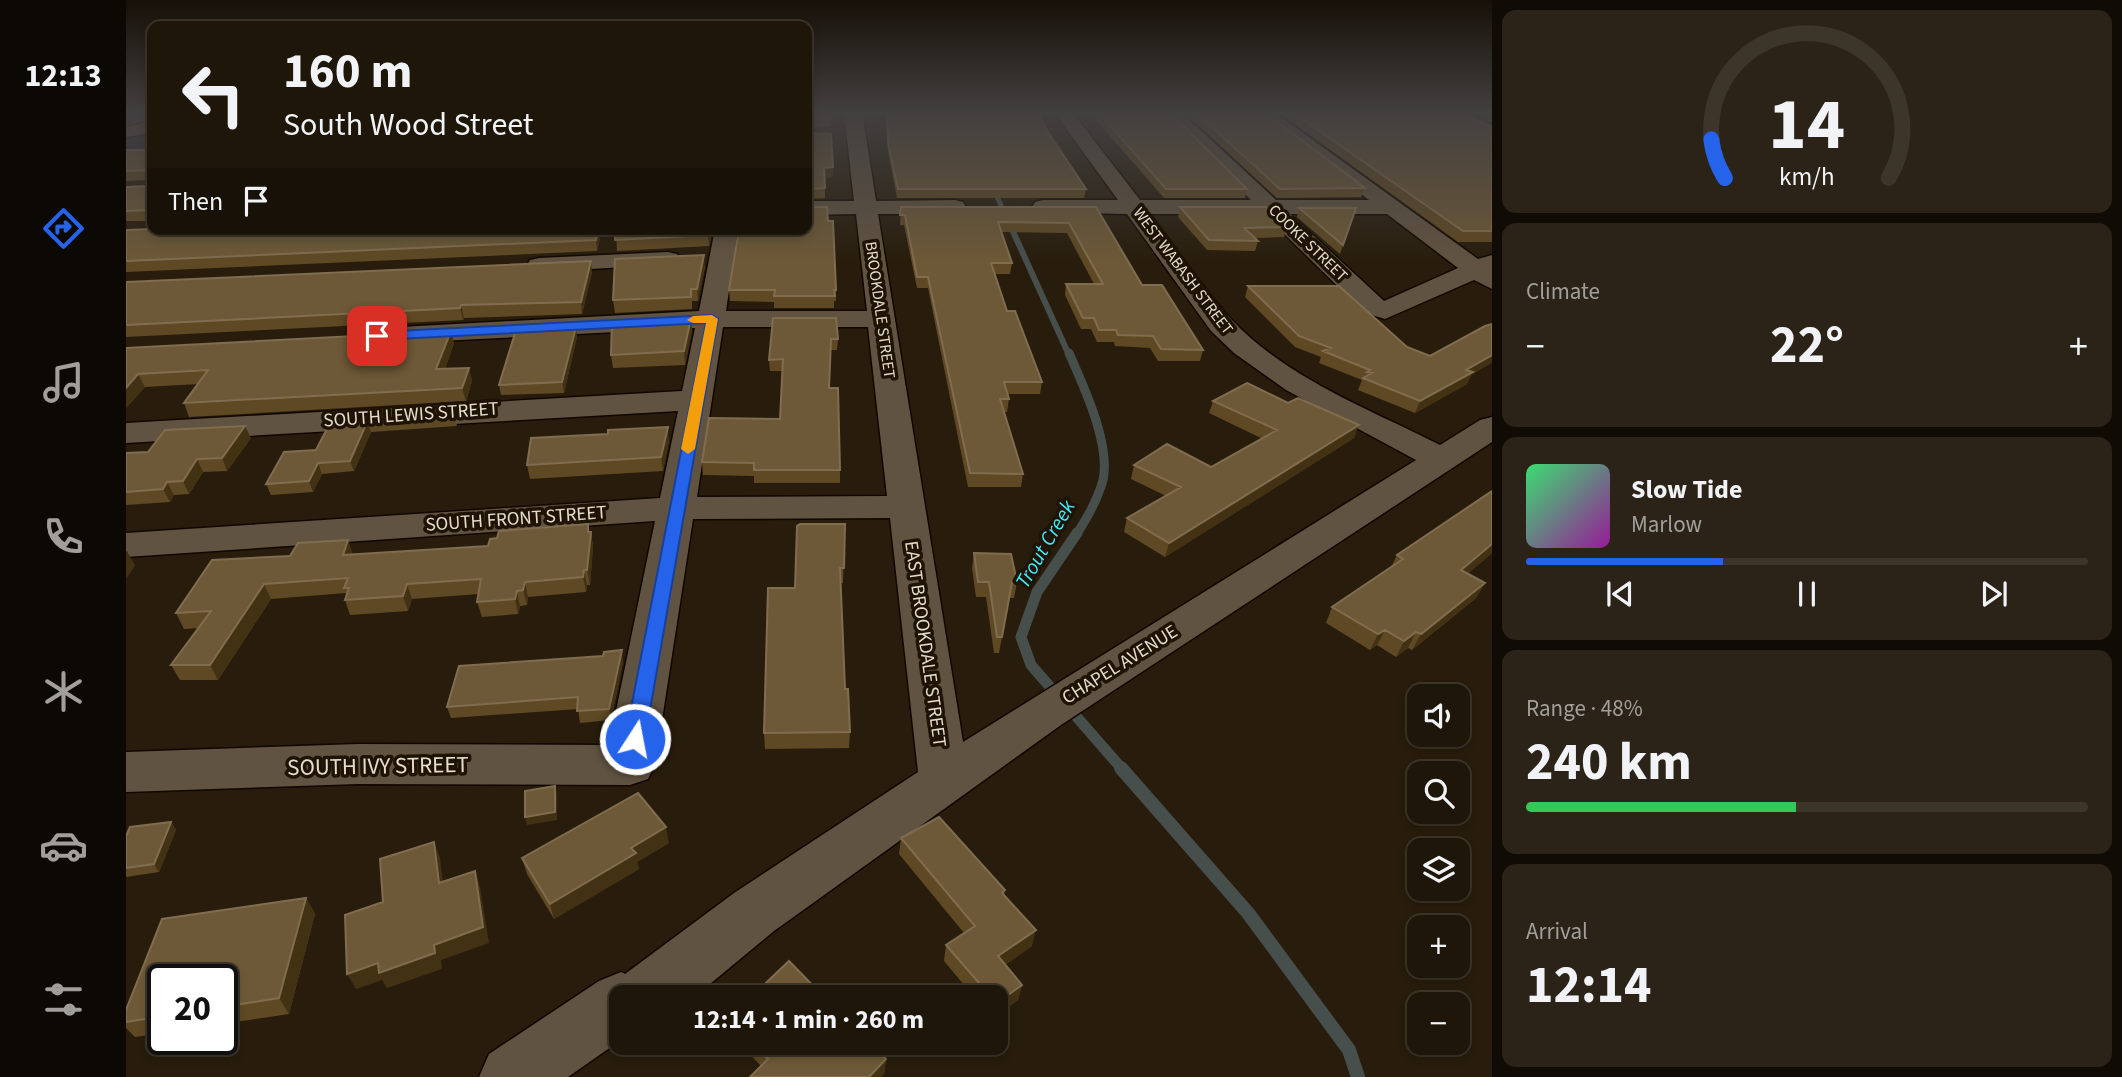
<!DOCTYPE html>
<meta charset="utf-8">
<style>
body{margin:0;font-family:"Source Sans 3",sans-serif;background:#2b2317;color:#f1f3f6;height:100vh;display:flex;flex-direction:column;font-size:26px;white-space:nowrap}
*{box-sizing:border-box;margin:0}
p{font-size:23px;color:#a19f9c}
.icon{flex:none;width:38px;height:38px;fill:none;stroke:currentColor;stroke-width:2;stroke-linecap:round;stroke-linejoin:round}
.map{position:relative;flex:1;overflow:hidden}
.side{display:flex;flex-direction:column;gap:10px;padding:10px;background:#100c05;width:630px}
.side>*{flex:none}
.guide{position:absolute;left:21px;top:21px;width:665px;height:214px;border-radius:14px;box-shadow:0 4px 10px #0003,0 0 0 2px #3c352a;background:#1e1609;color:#f1f3f6;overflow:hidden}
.fabs{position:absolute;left:1281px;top:684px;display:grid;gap:14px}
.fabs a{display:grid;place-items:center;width:63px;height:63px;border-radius:14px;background:#1e1609;box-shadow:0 4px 10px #0003,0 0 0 2px #3c352a;font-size:35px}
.speed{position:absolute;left:21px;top:964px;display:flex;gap:14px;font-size:35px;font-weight:700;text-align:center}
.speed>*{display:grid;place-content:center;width:91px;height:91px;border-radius:50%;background:#1e1609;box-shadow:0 4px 10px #0003,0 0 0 2px #3c352a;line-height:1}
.speed .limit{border:4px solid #111;border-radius:10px;background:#fff;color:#111}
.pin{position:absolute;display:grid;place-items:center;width:60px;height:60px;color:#fff;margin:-30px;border-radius:14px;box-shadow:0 4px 10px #0006}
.me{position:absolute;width:77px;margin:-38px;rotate:11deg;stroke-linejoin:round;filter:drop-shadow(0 0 5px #0008)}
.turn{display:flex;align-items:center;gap:24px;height:147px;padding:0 21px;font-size:32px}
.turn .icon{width:91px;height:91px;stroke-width:2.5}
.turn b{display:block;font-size:49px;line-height:60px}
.then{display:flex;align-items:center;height:66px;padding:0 21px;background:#0003;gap:14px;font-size:26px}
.big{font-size:52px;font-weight:700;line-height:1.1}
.side .card{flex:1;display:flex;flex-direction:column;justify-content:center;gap:10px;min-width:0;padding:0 24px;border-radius:14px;background:#2b2317}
.side .dial{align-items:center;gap:0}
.dial svg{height:182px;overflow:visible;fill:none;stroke:#3c352a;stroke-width:7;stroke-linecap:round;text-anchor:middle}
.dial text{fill:#f1f3f6;stroke:none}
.song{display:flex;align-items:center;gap:21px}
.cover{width:84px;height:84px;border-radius:10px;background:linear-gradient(135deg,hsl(140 70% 55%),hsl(300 70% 35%))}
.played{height:7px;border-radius:4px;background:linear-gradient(90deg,#2563eb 35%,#3c352a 35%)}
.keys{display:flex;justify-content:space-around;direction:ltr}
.heat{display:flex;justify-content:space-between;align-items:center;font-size:38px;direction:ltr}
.charge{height:10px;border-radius:5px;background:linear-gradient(90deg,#34c759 48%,#3c352a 0)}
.trip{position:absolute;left:483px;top:985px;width:399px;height:70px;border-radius:14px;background:#1e1609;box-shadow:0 4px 10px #0003,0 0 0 2px #3c352a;font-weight:700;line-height:70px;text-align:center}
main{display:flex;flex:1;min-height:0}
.tab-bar{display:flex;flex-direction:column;width:126px;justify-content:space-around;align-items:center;background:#0c0904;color:#a19f9c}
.tab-bar .icon{width:49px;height:49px}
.tab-bar .active{color:#2563eb}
.tab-bar b{font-size:32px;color:#f1f3f6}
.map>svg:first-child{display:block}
</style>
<main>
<nav class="tab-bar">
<b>12:13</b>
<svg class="icon active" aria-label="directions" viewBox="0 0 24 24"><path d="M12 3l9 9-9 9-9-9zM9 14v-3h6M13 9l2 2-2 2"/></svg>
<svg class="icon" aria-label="music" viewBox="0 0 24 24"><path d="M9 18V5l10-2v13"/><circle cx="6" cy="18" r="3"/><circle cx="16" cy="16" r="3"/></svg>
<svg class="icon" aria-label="phone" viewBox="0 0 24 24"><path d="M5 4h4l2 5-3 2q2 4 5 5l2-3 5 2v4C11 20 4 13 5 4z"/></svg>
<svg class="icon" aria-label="climate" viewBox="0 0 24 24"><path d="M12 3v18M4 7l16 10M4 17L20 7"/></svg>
<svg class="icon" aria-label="car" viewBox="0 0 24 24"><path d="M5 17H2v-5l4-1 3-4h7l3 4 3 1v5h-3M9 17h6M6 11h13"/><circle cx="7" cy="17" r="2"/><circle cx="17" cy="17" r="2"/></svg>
<svg class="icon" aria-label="filters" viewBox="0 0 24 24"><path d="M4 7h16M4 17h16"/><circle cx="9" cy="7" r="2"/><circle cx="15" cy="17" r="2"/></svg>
</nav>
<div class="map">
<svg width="1366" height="1077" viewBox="0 0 1366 1077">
<rect width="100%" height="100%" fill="#281d0c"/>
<path fill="#2b2332" d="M0,112H26V151L0,152Z"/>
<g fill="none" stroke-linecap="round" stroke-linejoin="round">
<path stroke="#474f4d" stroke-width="5" d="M866,186L881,218"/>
<path stroke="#474f4d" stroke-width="6" d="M880,216L943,355"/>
<path stroke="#474f4d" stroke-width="9" d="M943,353C957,385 985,444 977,480C972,498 960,520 950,535"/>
<path stroke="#474f4d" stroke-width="11" d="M932,696L905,665L895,637L911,592L951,533
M942,707L997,770"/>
<path stroke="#474f4d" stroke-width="14" d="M995,768L1122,913L1223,1050L1232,1077"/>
<g stroke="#110700" stroke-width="3">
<path id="minor" d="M718,112H736L750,201L829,200L837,202L840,207L837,212L829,214H752L837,742L1290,460L1160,390L1108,353L1085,331L1001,214L909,212L906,207L909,202L917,200H992L928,112H946L1014,200H1125L1036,112H1055L1150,200H1243L1128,112H1148L1352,259L1366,255V289L1348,280L1259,319L1239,313L1138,214H1024C1050,248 1075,287 1105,319C1160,378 1243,409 1314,445L1354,420L1366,417V442L935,725L648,931L567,998H495V1040L442,1077H353L363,1054L473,981L495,972L499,974L608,893L792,772L764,518L567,519L529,765L522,779L504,785L232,784L0,792V752L232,744L483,745L529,521L0,557V533L534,498L552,411L0,443V423L556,391L569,328L274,343L264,341L260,335L264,329L274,327L573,311L589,229H612L600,311H741L730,214L681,215V201H728ZM1164,214H1261L1332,268L1258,301ZM597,327H742L761,496L571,497Z
M26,119V133L0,137V127L15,124Z
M542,252L551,254L554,259L551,264L413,272L404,270L401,265L404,260L413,258Z"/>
</g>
<use href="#minor" fill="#605341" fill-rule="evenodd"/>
</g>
<path fill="#5f4924" d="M681,112H704V127L681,128Z
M761,112L922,132L960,189L958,198H771L762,152Z
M963,112H1043L1121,189L1119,198H1038Z
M1058,112H1138L1239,188L1235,197L1151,198Z
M1152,112H1335L1366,127V242H1332Z
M1347,112H1366V122Z
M681,133L707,167V177L699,178V198L681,199Z
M0,150H26V221H0V187L24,186V180L0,181Z
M775,207H970L1016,285L1077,350L1074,361H1032L1024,348L989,346L988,342H971L965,329H955L939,295L940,284H968L941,233L876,232L886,263L884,274H868L881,311L916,382L914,394H881L883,399L881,412H878L897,474L895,487H842L802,288H791L778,225H774Z
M1054,207L1161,227L1158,237L1129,238L1132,241L1129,251L1081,250L1052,217Z
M1173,208H1230L1214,254L1171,217Z
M476,229L471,251L0,272V230Z
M481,229H587L583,246L491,251L490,230Z
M579,267L572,301H566V309L489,313L487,300Z
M466,272L456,314L338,318L337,320L0,337V282Z
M1122,286L1304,356L1345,375L1341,384L1289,413L1232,390L1236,380L1193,363L1195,357L1169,347L1119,297Z
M603,290H710V301H708V308H648V302L604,301Z
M565,318L566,331L559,365L487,368L485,355Z
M647,318L712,339L711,350H705L703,388L714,470V483H628V476L577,475L576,462L654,419L657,371H644L643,360Z
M451,337L438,393L375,395L373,385Z
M328,343L319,369L343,368L346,381L340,401L63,417L58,403L72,384L19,387L0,408V348Z
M1087,401L1228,438L1039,557L998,532L1001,518L1040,496L1005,479L1008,465L1085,467L1137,439L1083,413Z
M329,416L331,426L245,432L228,471L196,474L187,492L145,495L140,484L190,450L204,423Z
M482,434L543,441L537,471L404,479L401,465Z
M125,438L101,471L77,472L63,494L48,495L44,502L0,505V453L22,452Z
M1366,491V553L1341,574L1359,583L1350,598L1286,650L1282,648L1270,657L1251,645L1244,650L1200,623L1206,607L1265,567L1271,555Z
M719,524L717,583H715L719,689L724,732L723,748L639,749L638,733Z
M464,532H465L467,546L464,585H461L460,592L402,597L401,605L394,606L392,614L356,617L351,602L353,594L286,599L282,611L224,615L219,600L220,593L145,599L92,680H54L45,665L73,628L58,629L50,613L164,556L227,554L362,546Z
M848,553L891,582L888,598H883L873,653H868L860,597H850L846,568Z
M497,662L485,720L454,723L452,709L325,718L321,707Z
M45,822L50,830L33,872L0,877V836Z
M775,838L879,890L878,895L906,946L879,965L896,985L892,1000L870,1016V998H849L818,961L820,945L838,933L773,854Z
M543,843L511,862L513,869L428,919L401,874L396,858Z
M180,898L189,914L163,1014L96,1024V980H37V1033L9,1037L0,1028V1010L36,919Z
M613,1043H744L760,1059L758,1074L635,1066Z"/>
<path fill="#433113" d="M707,167V177L698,178V168Z
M472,229H476L471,251L470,240Z
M584,229H587L583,246L582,235Z
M578,255L579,267L572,301L571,289Z
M465,261L466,272L456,314L455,302Z
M335,305L338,318L337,320L334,308Z
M565,318L566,331L559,365L558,351Z
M450,327L451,337L438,393L436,382Z
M325,331L328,343L314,382L310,369Z
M1366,355V363L1345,375L1341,384L1289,413L1294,401L1340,370Z
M343,368L346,381L340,401L336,388Z
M12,374L19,387L0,408V388Z
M241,422L245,432L228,471L224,461Z
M1233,425L1228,438L1039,557L1043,543Z
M119,426L125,438L101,471L96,458Z
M542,427L543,441L537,471L535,457Z
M71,459L77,472L63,494L57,481Z
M192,463L196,474L187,492L183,481Z
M41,482L48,495L44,502L37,489Z
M462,524L467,546L464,585L461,570Z
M222,540L227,554L217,555Z
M1366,544V553L1326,586L1335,570Z
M0,551H1L9,566L0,579Z
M458,570L461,585L460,592L457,577Z
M399,582L402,597L401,605L397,590Z
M1359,583L1350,598L1286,650L1295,634Z
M138,584L145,599L92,680L84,665Z
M281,584L286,599L282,611L277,596Z
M391,591L394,606L392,614L389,599Z
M1259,630L1251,645L1244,650L1252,634Z
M1290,632L1282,648L1270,657L1278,641Z
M496,650L497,662L485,720L483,709Z
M429,786L431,794V820L401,825L399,817Z
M45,822L50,830L33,872L28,864Z
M540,827L543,843L511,862L513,869L428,919L424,904L505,848Z
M308,842L314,858L319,899L313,883Z
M349,871L354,887L363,943L315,960L316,969L261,988L256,980L230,989L221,974L308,945Z
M180,898L189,914L163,1014L153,998Z
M910,930L906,946L869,972L872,956Z
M896,985L892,1000L870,1016L871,1003Z
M760,1059L758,1074L755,1077H743Z"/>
<path fill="#6d5937" stroke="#806d4f" stroke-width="2" d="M681,112H704L705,119H681Z
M761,112H911L922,132L960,189H772L762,143Z
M972,112H1043L1121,189H1040Z
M1069,112H1138L1239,188L1154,189Z
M1166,112H1335L1366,127V231H1337Z
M681,133L705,134L707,167L698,168L699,188L681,189Z
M0,150H26V216H24L22,210L0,211V187L24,186V170L0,171Z
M681,207H701L702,221H707L710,290H708L709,296H648L649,290H603L613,229H681Z
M775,207H970L1016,285H1036L1077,350L1035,349L1027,336L992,335L990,330H973L968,318H957L940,284H977L943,223L872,222L886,263H865L881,311H889L916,382H878L883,399H874L897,474L844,473L802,277H791L779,215H774Z
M1054,207H1140L1161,227L1118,228L1132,241L1083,240Z
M1173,208H1230L1217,245Z
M26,229H472L470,240L0,261V230Z
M490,229H584L582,235L489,240Z
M578,255L571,289H565V297L487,300L489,259Z
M465,261L455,302L335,305L334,308L0,325V282Z
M1122,286H1213L1281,347L1304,356L1359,326L1366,324V355L1340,370L1347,372L1294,401L1237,378L1246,373L1241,372L1244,370L1197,351L1205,348L1173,336Z
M565,318L558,351L485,355L486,322Z
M647,318H710L712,339H705L703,388H712L714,470H628V463L576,462L583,418L654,419L657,359L643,360Z
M450,327L436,382L373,385L390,330Z
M325,331L310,369L343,368L336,388L58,403L82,370L12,374L0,388V348Z
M1121,383L1162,403L1172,398L1233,425L1043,543L1001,518L1055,487L1008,465L1041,444L1085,467L1151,430L1087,401Z
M329,416L241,422L224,461L192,463L183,481L140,484L158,452L190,450L204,423Z
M119,426L96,458L71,459L57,481L41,482L37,489L0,492V453L22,452L39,430Z
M542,427L535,457L401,465L405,438L482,434V430Z
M1366,491V544L1335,570L1359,583L1295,634L1290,632L1278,641L1259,630L1252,634L1206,607L1277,559L1271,555Z
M462,524V532H465L461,570H458L457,577L399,582L397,590L391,591L389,599L351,602L355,579L281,584L277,596L219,600L223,588H218L222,578L138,584L84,665H45L85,611L50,613L86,560L164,556L172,543L222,540L217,555L362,546L364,539L371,538L373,531Z
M674,524H719L718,568H714L719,689H722L724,732L638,733L642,588H669L671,526Z
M848,553L885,554L891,582H886L876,637H871L863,582H852Z
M496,650L483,709L451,711L452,697L321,707L333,666L477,656L478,652Z
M429,786V812L399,817V791Z
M512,793L540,827L505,848L510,853L424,904L396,858Z
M813,817L879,890L876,893L910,930L872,956L896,985L871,1003L870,998H866L820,945L849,926L775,838Z
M45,822L28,864L0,868V836L4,827Z
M308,842L313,883L349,871L357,927L308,945L309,953L253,973L252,963L221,974L219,915L257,902L254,859Z
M180,898L153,998L96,1007V980H37V1016L0,1022V1010L36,919Z
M663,961L699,998H624Z
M626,1043H744L760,1059L743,1077H624L642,1059Z"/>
<linearGradient id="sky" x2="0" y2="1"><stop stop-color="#161007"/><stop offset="0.43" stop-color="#424040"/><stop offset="1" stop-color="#424040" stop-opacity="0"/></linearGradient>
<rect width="1366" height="263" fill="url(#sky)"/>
<path fill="#2563eb" stroke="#184099" stroke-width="2" d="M586,315L592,319L519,739L516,745L509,747L502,745L499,739L580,323L251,340L245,336L251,332Z"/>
<path fill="#f59e0b" d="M586,315L592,319L569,449L562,454L555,449L580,323H567L561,320L567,316Z"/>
<g text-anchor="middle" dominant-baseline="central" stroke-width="7" stroke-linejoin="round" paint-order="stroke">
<g font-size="16" fill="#e4dcd1" stroke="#1f1404">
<text transform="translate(1182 243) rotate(44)">COOKE STREET</text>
<text transform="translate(1057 271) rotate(53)">WEST WABASH STREET</text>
<text transform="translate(754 310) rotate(82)">BROOKDALE STREET</text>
</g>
<g font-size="19" fill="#e4dcd1" stroke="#1f1404">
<text transform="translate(285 415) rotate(-4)">SOUTH LEWIS STREET</text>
<text transform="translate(390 519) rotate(-4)">SOUTH FRONT STREET</text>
<text transform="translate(799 644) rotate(82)">EAST BROOKDALE STREET</text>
<text transform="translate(994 665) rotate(-32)">CHAPEL AVENUE</text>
</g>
<g font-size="21" font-style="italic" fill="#3feafa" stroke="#1f1404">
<text transform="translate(919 544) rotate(-60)">Trout Creek</text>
</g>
<g font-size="23" fill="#e4dcd1" stroke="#1f1404">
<text transform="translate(252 766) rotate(-1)">SOUTH IVY STREET</text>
</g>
</g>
</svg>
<div class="fabs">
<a><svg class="icon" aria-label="sound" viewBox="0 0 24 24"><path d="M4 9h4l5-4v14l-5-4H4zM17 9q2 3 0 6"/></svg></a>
<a><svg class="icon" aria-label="search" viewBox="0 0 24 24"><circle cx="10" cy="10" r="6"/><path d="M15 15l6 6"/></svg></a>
<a><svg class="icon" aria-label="layers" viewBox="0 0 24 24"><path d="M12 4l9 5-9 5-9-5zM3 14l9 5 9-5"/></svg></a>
<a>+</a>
<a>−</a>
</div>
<div class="speed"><div class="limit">20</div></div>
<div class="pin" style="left:251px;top:336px;background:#d93025"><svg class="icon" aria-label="arrive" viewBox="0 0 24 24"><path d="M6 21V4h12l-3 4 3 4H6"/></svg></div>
<svg class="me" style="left:509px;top:739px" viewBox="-20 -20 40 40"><circle r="17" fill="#2563eb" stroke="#fff" stroke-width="3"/><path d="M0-11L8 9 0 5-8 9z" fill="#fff"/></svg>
<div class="trip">12:14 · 1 min · 260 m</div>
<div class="guide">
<div class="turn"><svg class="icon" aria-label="left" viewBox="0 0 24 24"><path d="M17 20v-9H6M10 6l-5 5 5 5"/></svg><div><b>160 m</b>South Wood Street</div></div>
<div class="then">Then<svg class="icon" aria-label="arrive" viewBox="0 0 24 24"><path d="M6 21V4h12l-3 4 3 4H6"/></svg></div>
</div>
</div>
<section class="side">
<div class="card dial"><svg viewBox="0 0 100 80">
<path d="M14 69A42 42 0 1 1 86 69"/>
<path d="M14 69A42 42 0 0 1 8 52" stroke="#2563eb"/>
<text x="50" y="56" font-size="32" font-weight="700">14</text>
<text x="50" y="72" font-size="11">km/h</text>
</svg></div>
<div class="card"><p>Climate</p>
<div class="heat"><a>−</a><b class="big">22°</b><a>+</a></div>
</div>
<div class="card">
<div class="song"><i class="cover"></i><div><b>Slow Tide</b><p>Marlow</p></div></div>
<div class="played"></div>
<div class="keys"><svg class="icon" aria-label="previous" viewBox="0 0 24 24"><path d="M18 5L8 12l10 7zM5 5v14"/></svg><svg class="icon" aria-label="pause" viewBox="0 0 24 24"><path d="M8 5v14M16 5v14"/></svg><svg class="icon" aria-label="next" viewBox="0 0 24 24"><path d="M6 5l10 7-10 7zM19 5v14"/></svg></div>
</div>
<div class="card"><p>Range · 48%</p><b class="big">240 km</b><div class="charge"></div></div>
<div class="card"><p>Arrival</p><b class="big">12:14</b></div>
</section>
</main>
